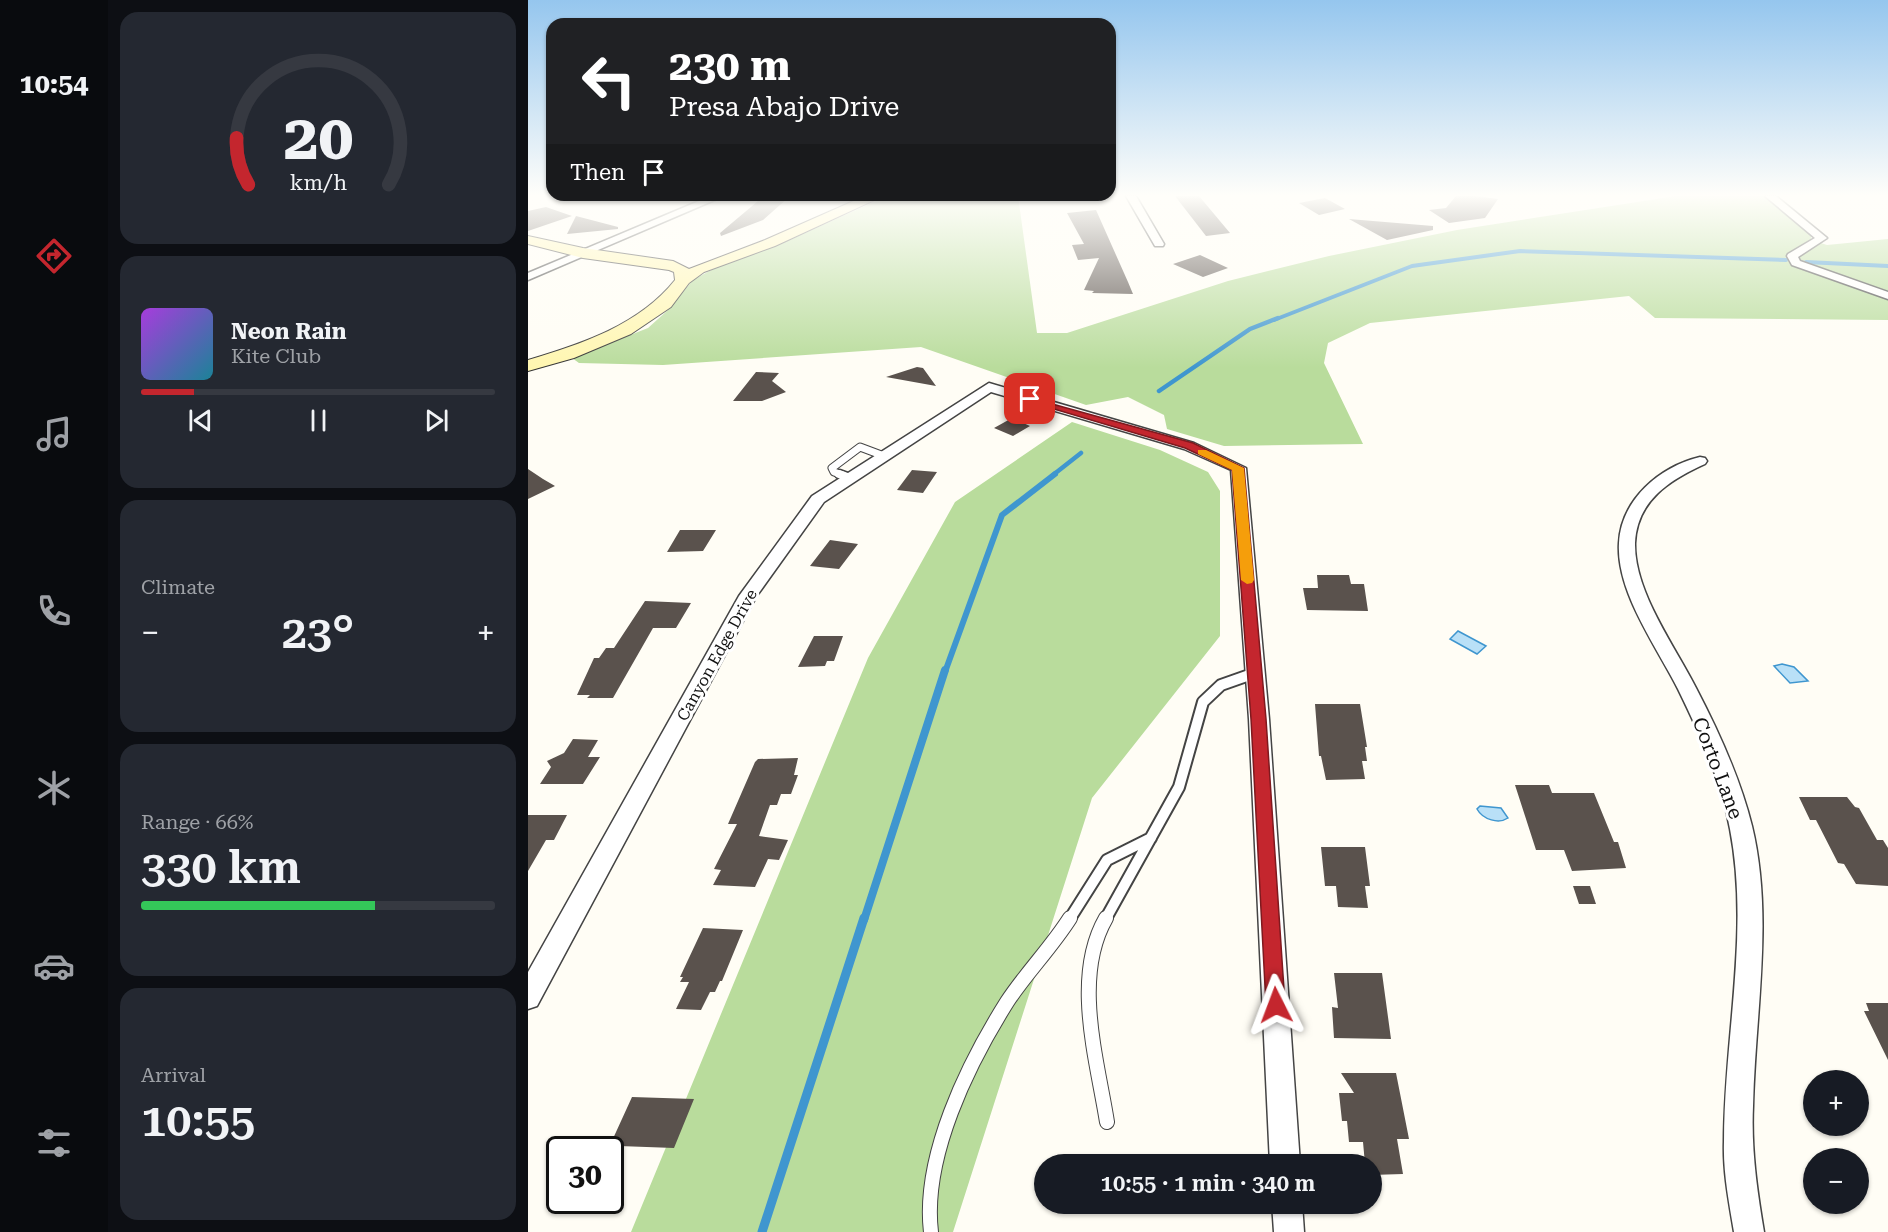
<!DOCTYPE html>
<meta charset="utf-8">
<style>
body{margin:0;font-family:"Roboto Serif",serif;background:#242831;color:#f1f3f6;height:100vh;display:flex;flex-direction:column;font-size:22px;white-space:nowrap}
*{box-sizing:border-box;margin:0}
p{font-size:20px;color:#9ea1a6}
.icon{flex:none;width:33px;height:33px;fill:none;stroke:currentColor;stroke-width:2;stroke-linecap:round;stroke-linejoin:round}
.map{position:relative;flex:1;overflow:hidden}
.details{display:flex;flex-direction:column;gap:12px;padding:12px;background:#0d0f14;width:420px}
.details>*{flex:none}
.top-card{position:absolute;left:18px;top:18px;width:570px;height:183px;border-radius:18px;box-shadow:0 2px 4px #0004;background:#202124;color:#fff;overflow:hidden}
.fabs{position:absolute;left:1275px;top:1070px;display:grid;gap:12px}
.fabs a{display:grid;place-items:center;width:66px;height:66px;border-radius:50%;background:#171b24;box-shadow:0 2px 4px #0004;font-size:30px}
.speed{position:absolute;left:18px;top:1136px;display:flex;gap:12px;font-size:30px;font-weight:700;text-align:center}
.speed>*{display:grid;place-content:center;width:78px;height:78px;border-radius:50%;background:#171b24;box-shadow:0 2px 4px #0004;line-height:1}
.speed .limit{border:3px solid #111;border-radius:9px;background:#fff;color:#111}
.pin{position:absolute;display:grid;place-items:center;width:51px;height:51px;color:#fff;margin:-26px;border-radius:12px;box-shadow:0 3px 9px #0006}
.me{position:absolute;width:66px;margin:-33px;rotate:357deg;stroke-linejoin:round;filter:drop-shadow(0 0 4px #0008)}
.turn{display:flex;align-items:center;gap:21px;height:126px;padding:0 24px;font-size:27px}
.turn .icon{width:78px;height:78px;stroke-width:2.5}
.turn b{display:block;font-size:42px;line-height:51px}
.then{display:flex;align-items:center;height:57px;padding:0 24px;background:#0003;gap:12px;font-size:22px}
.big{font-size:45px;font-weight:600;line-height:1.1}
.details .widget{flex:1;display:flex;flex-direction:column;justify-content:center;gap:9px;min-width:0;padding:0 21px;border-radius:18px;background:#242831}
.details .dial{align-items:center;gap:0}
.dial svg{height:156px;overflow:visible;fill:none;stroke:#363941;stroke-width:7;stroke-linecap:round;text-anchor:middle}
.dial text{fill:#f1f3f6;stroke:none}
.song{display:flex;align-items:center;gap:18px}
.cover{width:72px;height:72px;border-radius:9px;background:linear-gradient(135deg,hsl(280 70% 55%),hsl(190 70% 35%))}
.played{height:6px;border-radius:3px;background:linear-gradient(90deg,#c4262e 15%,#363941 15%)}
.keys{display:flex;justify-content:space-around;direction:ltr}
.heat{display:flex;justify-content:space-between;align-items:center;font-size:33px;direction:ltr}
.charge{height:9px;border-radius:4px;background:linear-gradient(90deg,#34c759 66%,#363941 0)}
.trip{position:absolute;left:506px;top:1154px;width:348px;height:60px;border-radius:30px;background:#171b24;box-shadow:0 2px 4px #0004;font-weight:600;line-height:60px;text-align:center}
main{display:flex;flex:1;min-height:0}
.menu{display:flex;flex-direction:column;width:108px;justify-content:space-around;align-items:center;background:#090b0e;color:#9ea1a6}
.menu .icon{width:42px;height:42px}
.menu .active{color:#c4262e}
.menu b{font-size:27px;color:#f1f3f6}
.map>svg:first-child{display:block}
</style>
<main>
<nav class="menu">
<b>10:54</b>
<svg class="icon active" aria-label="directions" viewBox="0 0 24 24"><path d="M12 3l9 9-9 9-9-9zM9 14v-3h6M13 9l2 2-2 2"/></svg>
<svg class="icon" aria-label="music" viewBox="0 0 24 24"><path d="M9 18V5l10-2v13"/><circle cx="6" cy="18" r="3"/><circle cx="16" cy="16" r="3"/></svg>
<svg class="icon" aria-label="phone" viewBox="0 0 24 24"><path d="M5 4h4l2 5-3 2q2 4 5 5l2-3 5 2v4C11 20 4 13 5 4z"/></svg>
<svg class="icon" aria-label="climate" viewBox="0 0 24 24"><path d="M12 3v18M4 7l16 10M4 17L20 7"/></svg>
<svg class="icon" aria-label="car" viewBox="0 0 24 24"><path d="M5 17H2v-5l4-1 3-4h7l3 4 3 1v5h-3M9 17h6M6 11h13"/><circle cx="7" cy="17" r="2"/><circle cx="17" cy="17" r="2"/></svg>
<svg class="icon" aria-label="filters" viewBox="0 0 24 24"><path d="M4 7h16M4 17h16"/><circle cx="9" cy="7" r="2"/><circle cx="15" cy="17" r="2"/></svg>
</nav>
<section class="details">
<div class="widget dial"><svg viewBox="0 0 100 80">
<path d="M14 69A42 42 0 1 1 86 69"/>
<path d="M14 69A42 42 0 0 1 8 45" stroke="#c4262e"/>
<text x="50" y="56" font-size="32" font-weight="700">20</text>
<text x="50" y="72" font-size="11">km/h</text>
</svg></div>
<div class="widget">
<div class="song"><i class="cover"></i><div><b>Neon Rain</b><p>Kite Club</p></div></div>
<div class="played"></div>
<div class="keys"><svg class="icon" aria-label="previous" viewBox="0 0 24 24"><path d="M18 5L8 12l10 7zM5 5v14"/></svg><svg class="icon" aria-label="pause" viewBox="0 0 24 24"><path d="M8 5v14M16 5v14"/></svg><svg class="icon" aria-label="next" viewBox="0 0 24 24"><path d="M6 5l10 7-10 7zM19 5v14"/></svg></div>
</div>
<div class="widget"><p>Climate</p>
<div class="heat"><a>−</a><b class="big">23°</b><a>+</a></div>
</div>
<div class="widget"><p>Range · 66%</p><b class="big">330 km</b><div class="charge"></div></div>
<div class="widget"><p>Arrival</p><b class="big">10:55</b></div>
</section>
<div class="map">
<svg width="1360" height="1232" viewBox="0 0 1360 1232">
<rect width="100%" height="100%" fill="#fffdf5"/>
<path fill="#b9dc9c" d="M359,196H490L509,333H539L700,281L801,256L929,230L1148,196H1236L1283,233V240L1299,245L1360,239V320L1127,318L1101,296L842,323L800,343L796,363L835,444L696,446L639,429L636,415L600,397L558,405L393,347L135,365L51,363L44,358L120,328L140,310L165,280L194,264L255,243Z
M544,422L632,450L680,472L692,491V636L564,798L425,1232H103L340,658L427,502Z"/>
<path fill="#b9e0f7" stroke="#3f96cf" stroke-width="1.5" d="M930,631L958,646L949,654L922,639Z
M1254,664L1266,667L1280,681L1262,683L1246,666Z
M952,806L973,808L980,818C971,824 955,820 949,809Z"/>
<g fill="none" stroke-linecap="round" stroke-linejoin="round">
<path stroke="#3f96cf" stroke-width="4" d="M1278,262L1360,266
M746,320L884,266L992,251L1258,260"/>
<path stroke="#3f96cf" stroke-width="4.5" d="M631,391L722,329L750,318
M525,475L553,453"/>
<path stroke="#3f96cf" stroke-width="6" d="M417,672L474,515L527,474"/>
<path stroke="#3f96cf" stroke-width="8" d="M336,920L417,670"/>
<path stroke="#3f96cf" stroke-width="9" d="M234,1232L336,918"/>
</g>
<path fill="#5a524d" d="M236,196L261,197L235,220L193,236L192,233Z
M647,196H671L702,233L678,236Z
M928,196H947L970,199L957,218L921,223L901,210L918,208Z
M797,198L817,209L791,215L771,203Z
M18,207L44,216L0,231V211Z
M568,210L600,282L605,294L564,293L566,291L556,290L571,258L550,260L544,245L556,244L539,213Z
M48,216L90,227V229L39,234Z
M821,219L905,226V230L859,240Z
M672,255L700,268L675,277L645,264Z
M389,367L395,368L408,386L358,377Z
M228,372L251,373L244,381L258,392L234,401H205Z
M484,418L502,426L485,436L466,428Z
M0,469L15,479L27,486L0,499Z
M384,470L409,472L395,493L369,490Z
M152,530H188L175,551L139,552Z
M302,540L330,544L311,569L282,566Z
M789,575H821L823,584H836L840,611L779,610L775,588H790Z
M117,601L163,603L148,628H125L85,698H59L62,695H49L66,658H71L78,648H86Z
M286,636H315L306,661H299L297,666L270,667Z
M787,704H832L839,747H837L839,761H834L837,779L798,780L793,756H791Z
M45,739L70,740L60,757H72L55,784H12L23,767L19,761L36,753Z
M270,758L266,775H270L263,794H253L249,805H242L231,836L260,840L251,860L240,859L227,887L185,885L193,870L186,869L209,824H200L227,762L230,759Z
M987,785H1021L1024,793H1066L1086,842H1090L1098,868L1044,871L1036,850H1008Z
M1271,797H1319L1327,807L1331,808L1349,840H1355L1360,848V886L1328,884L1316,864L1310,863L1288,820H1282Z
M0,815H39L26,840H18L0,871Z
M793,847H837L842,886H837L840,908L810,907L808,886H797Z
M1045,886H1062L1068,904H1051Z
M175,928L215,930L194,981H192L187,992H182L173,1010L148,1009L161,982H152L155,977H152Z
M806,973H854L863,1039L806,1038L804,1007L810,1008Z
M1338,1003H1360V1060L1336,1011H1341Z
M813,1073H868L881,1139H869L875,1174L843,1175V1164H837L835,1142H821L819,1121H814L811,1093H826Z
M104,1097L166,1099L146,1148L91,1146L92,1144L83,1143Z"/>
<g fill="none" stroke-linecap="round" stroke-linejoin="round">
<g stroke="#444" stroke-width="9">
<path id="lane-far3" d="M315,475L306,472L304,468L332,447L356,456"/>
</g>
<g stroke="#444" stroke-width="11">
<path id="lane-far2" d="M311,474L322,478"/>
</g>
<g stroke="#444" stroke-width="14">
<path id="lane-far1" d="M541,920L579,860L623,838
M577,920L651,787L675,702L693,685L727,673"/>
</g>
<g stroke="#444" stroke-width="16">
<path id="lane" d="M578,918C544,977 569,1059 579,1122
M403,1232C394,1157 440,1064 479,1002C498,973 523,948 542,918"/>
</g>
<g stroke="#444" stroke-width="3">
<path id="street" d="M183,196H196L0,280V273Z
M598,196H608L636,244L635,246H627Z
M1237,196H1248L1299,238L1270,257L1272,261L1360,292V299L1264,265L1259,256L1260,254L1287,238Z
M461,383L666,443L718,468L741,719L772,1164H742L721,719L703,470L656,449L463,392L296,502L228,597L9,1006L0,1009V972L211,596L284,496Z
M1172,457L1177,458L1179,461L1177,464C1142,480 1109,500 1107,543C1106,592 1147,646 1168,688C1191,732 1212,778 1224,826C1246,917 1227,1014 1225,1106C1223,1149 1229,1190 1236,1232H1206C1201,1202 1195,1172 1196,1142C1196,1038 1222,932 1202,829C1193,780 1172,734 1150,689C1129,647 1088,592 1091,543C1093,500 1131,467 1172,457Z
M744,1203H774L776,1232H746Z"/>
</g>
<g stroke="#333" stroke-width="2">
<path id="secondary" d="M337,196H355L247,246L176,272L161,283L143,307L103,334L46,358L0,371V360C54,344 111,325 147,280L146,272L141,270L55,258L0,244V236L55,248L145,261L161,269L237,240Z"/>
</g>
<use href="#lane-far3" stroke="#fff" stroke-width="7"/>
<use href="#lane-far2" stroke="#fff" stroke-width="8"/>
<use href="#lane-far1" stroke="#fff" stroke-width="10"/>
<use href="#lane" stroke="#fff" stroke-width="14"/>
<use href="#street" fill="#fff" fill-rule="evenodd"/>
<use href="#secondary" fill="#fff6b0" fill-rule="evenodd"/>
</g>
<linearGradient id="sky" x2="0" y2="1"><stop stop-color="#95c6ee"/><stop offset="0.53" stop-color="#fffefa"/><stop offset="1" stop-color="#fffefa" stop-opacity="0"/></linearGradient>
<rect width="1360" height="368" fill="url(#sky)"/>
<path fill="#c4262e" stroke="#7f191e" stroke-width="1.5" d="M499,397L665,443L716,468L738,719L757,1005L755,1012L748,1015L741,1012L738,1005L723,719L704,470L657,448L499,401Z"/>
<path fill="#f59e0b" d="M670,450H678L716,468L726,580L724,583L719,584L713,580L704,470L670,454Z"/>
<g text-anchor="middle" dominant-baseline="central" stroke-width="6" stroke-linejoin="round" paint-order="stroke">
<g font-size="16" fill="#111" stroke="#fff">
<text transform="translate(189 655) rotate(-61)">Canyon Edge Drive</text>
</g>
<g font-size="20" fill="#111" stroke="#fff">
<text transform="translate(1190 768) rotate(69)">Corto Lane</text>
</g>
</g>
</svg>
<div class="fabs">
<a>+</a>
<a>−</a>
</div>
<div class="speed"><div class="limit">30</div></div>
<div class="pin" style="left:502px;top:399px;background:#d93025"><svg class="icon" aria-label="arrive" viewBox="0 0 24 24"><path d="M6 21V4h12l-3 4 3 4H6"/></svg></div>
<svg class="me" style="left:748px;top:1005px" viewBox="-20 -20 40 40"><path d="M0-17L14 15 0 8-14 15z" fill="#c4262e" stroke="#fff" stroke-width="4"/></svg>
<div class="trip">10:55 · 1 min · 340 m</div>
<div class="top-card">
<div class="turn"><svg class="icon" aria-label="left" viewBox="0 0 24 24"><path d="M17 20v-9H6M10 6l-5 5 5 5"/></svg><div><b>230 m</b>Presa Abajo Drive</div></div>
<div class="then">Then<svg class="icon" aria-label="arrive" viewBox="0 0 24 24"><path d="M6 21V4h12l-3 4 3 4H6"/></svg></div>
</div>
</div>
</main>
